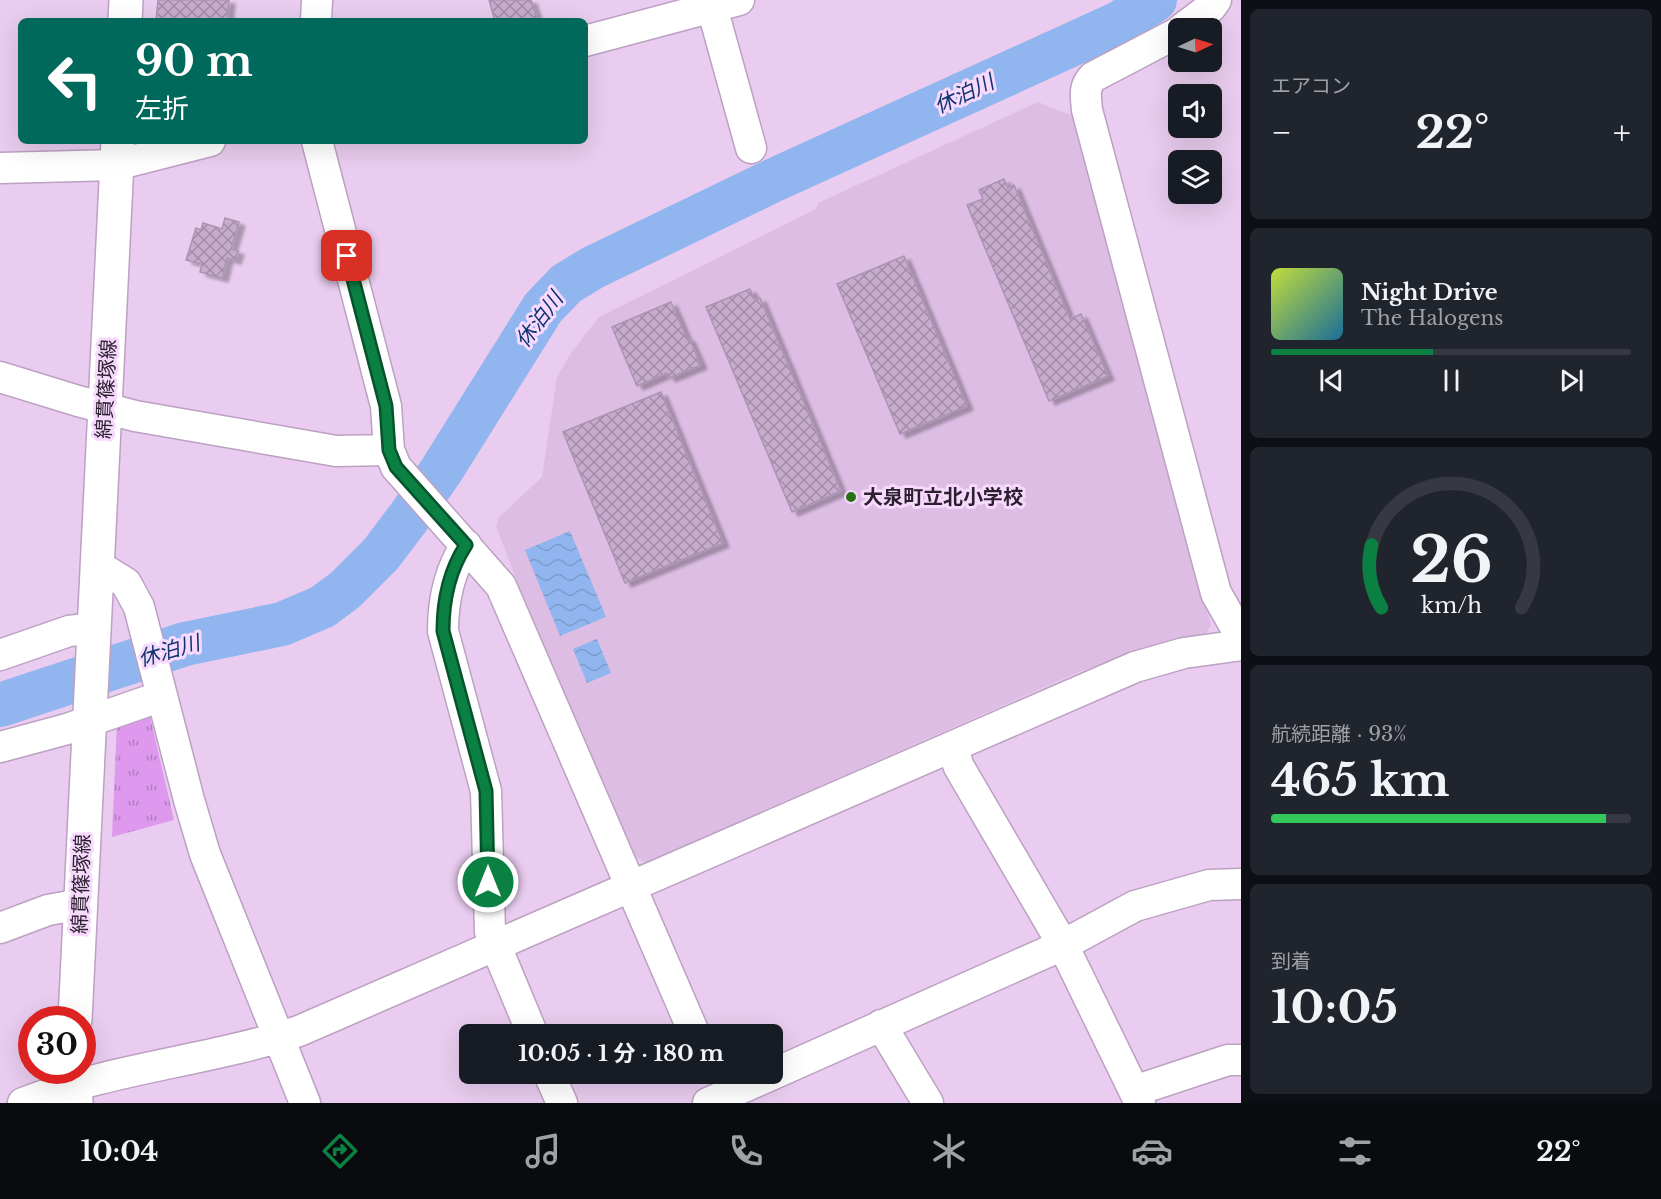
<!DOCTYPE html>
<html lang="ja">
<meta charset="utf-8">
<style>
body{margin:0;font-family:"Libre Baskerville","Noto Sans JP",serif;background:#20242c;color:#f1f3f6;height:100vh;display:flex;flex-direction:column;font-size:22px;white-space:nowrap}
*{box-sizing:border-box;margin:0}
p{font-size:20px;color:#9ea1a6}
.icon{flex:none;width:33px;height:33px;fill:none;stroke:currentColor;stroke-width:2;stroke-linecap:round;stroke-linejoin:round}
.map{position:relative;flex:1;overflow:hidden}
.details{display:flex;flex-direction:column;gap:9px;padding:9px;background:#0d0f14;width:420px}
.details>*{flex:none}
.hud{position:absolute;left:18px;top:18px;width:570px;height:126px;border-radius:9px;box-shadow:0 6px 24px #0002;background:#00695c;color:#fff;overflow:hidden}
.needle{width:39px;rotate:86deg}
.tools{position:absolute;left:1168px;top:18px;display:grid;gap:12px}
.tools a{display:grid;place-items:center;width:54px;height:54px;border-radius:9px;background:#171b24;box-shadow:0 6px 24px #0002;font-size:30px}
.speed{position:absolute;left:18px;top:1006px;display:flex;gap:12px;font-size:30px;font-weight:700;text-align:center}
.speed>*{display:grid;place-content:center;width:78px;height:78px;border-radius:50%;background:#171b24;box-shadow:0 6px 24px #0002;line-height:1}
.speed .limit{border:9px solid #d22;background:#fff;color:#111}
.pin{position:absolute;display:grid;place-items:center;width:51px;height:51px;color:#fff;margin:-26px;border-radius:12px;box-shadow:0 3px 9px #0006}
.me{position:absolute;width:66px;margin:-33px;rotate:0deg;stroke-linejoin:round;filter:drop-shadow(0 0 4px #0008)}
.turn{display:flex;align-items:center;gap:21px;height:126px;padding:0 18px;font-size:27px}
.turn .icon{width:78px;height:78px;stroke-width:2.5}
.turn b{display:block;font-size:42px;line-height:51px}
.big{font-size:45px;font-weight:700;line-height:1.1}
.details .card{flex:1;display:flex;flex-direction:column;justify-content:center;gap:9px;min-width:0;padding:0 21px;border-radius:9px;background:#20242c}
.details .dial{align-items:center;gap:0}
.dial svg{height:156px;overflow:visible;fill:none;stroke:#363941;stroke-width:7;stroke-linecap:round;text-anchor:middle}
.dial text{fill:#f1f3f6;stroke:none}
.song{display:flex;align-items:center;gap:18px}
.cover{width:72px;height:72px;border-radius:9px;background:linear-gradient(135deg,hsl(70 70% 55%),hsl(200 70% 35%))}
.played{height:6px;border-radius:3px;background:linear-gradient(90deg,#0b8043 45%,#363941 45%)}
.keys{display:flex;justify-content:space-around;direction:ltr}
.heat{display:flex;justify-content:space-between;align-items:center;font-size:33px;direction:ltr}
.charge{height:9px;border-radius:4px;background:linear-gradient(90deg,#34c759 93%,#363941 0)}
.trip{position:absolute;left:459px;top:1024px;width:324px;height:60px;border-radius:9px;background:#171b24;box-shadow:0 6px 24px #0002;font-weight:700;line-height:60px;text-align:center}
.dock{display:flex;height:96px;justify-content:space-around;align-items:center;background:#090b0e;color:#9ea1a6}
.dock .icon{width:42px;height:42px}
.dock .selected{color:#0b8043}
.dock b{font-size:27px;color:#f1f3f6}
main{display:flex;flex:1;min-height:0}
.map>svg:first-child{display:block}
</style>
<main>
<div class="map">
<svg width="1241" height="1103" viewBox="0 0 1241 1103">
<defs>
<pattern id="park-tufts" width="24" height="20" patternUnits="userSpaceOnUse" patternTransform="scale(1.5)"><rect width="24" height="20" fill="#de98ed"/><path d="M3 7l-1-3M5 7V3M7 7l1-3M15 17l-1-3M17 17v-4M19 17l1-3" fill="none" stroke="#b47cc0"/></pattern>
<pattern id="water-waves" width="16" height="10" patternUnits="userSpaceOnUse" patternTransform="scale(1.5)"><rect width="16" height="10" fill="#91b5ef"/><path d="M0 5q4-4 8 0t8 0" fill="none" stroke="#7d9bcd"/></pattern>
<pattern id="building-cross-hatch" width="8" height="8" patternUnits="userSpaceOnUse" patternTransform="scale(1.5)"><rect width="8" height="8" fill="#c8acce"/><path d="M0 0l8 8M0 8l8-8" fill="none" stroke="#a38ca8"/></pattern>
<filter id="shadow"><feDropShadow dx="6" dy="4" stdDeviation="1.5" flood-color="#0004"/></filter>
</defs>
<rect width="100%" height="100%" fill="#e9ccef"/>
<path fill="#ddbde4" d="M1038,102L1083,120L1172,463L1211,625L1206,634L1158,644L1081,671L645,863L634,856L528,610L496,526L499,517L542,477L557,377L571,353L599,317L816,209L818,203Z"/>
<path fill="url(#park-tufts)" d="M149,712L174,820L112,837L117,722Z"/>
<path fill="url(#water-waves)" d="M570,531L606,617L560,636L525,550Z
M597,639L611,673L587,683L573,649Z"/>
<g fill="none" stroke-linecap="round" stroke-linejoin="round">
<path stroke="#91b5ef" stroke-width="44" d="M0,705L185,644L282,624L322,607L345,590L381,554L409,517L441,471L543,308L566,284L592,268L774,180L1119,23L1155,0"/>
</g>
<path fill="url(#building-cross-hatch)" stroke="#ad93b3" stroke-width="1.5" filter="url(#shadow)" d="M158,0H229L227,21H156Z
M489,0H531L537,19L529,21H495Z
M1004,179L1008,188L1014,185L1070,319L1081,314L1108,376L1049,401L967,205L983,199L979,190Z
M225,218L239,222L231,249L238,251L235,260L227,258L222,278L200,272L202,264L186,260L196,228L201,230L203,223L222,229Z
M904,256L967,406L900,434L837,284Z
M750,289L755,300L760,298L841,491L792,512L706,307Z
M671,302L687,339L689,338L701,365L669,378L667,373L637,386L612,327Z
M661,392L723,543L625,583L563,432Z"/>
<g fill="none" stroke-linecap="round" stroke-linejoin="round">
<g stroke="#bca1c2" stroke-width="33">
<path id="minor" d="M710,0L751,148
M316,21L317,0
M1183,28L1211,7L1216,0
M1179,32L1093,77C1083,87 1086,97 1087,110L1216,593L1241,637
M585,41L739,0
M317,141L386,406L389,450L396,467L501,586L695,1035
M0,168L116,165L210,141
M0,377L78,401L135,416L336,451L389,450
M466,545C449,571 443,601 443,631L486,791L490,932L533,1035
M97,565L126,583L139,607L189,800L205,854L305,1103
M0,655L69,631L94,628
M0,747L67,729L162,696
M952,748L959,767L1063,945L1140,1103
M0,928L48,910L81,904
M881,1025L928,1103
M549,1074L562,1103
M1134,1091L1228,1060H1241
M23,1103C111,1068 209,1061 299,1031L1135,667L1184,653L1241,645
M708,1103L1063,945L1135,906L1209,885L1241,884"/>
</g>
<g stroke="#bca1c2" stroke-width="36">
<path id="major" d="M125,21L126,0
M75,1020L118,141
M74,1071L76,1103"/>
</g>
<use href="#minor" stroke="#fff" stroke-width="30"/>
<use href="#major" stroke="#fff" stroke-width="33"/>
</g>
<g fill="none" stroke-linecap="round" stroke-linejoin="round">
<g stroke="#07532c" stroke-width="15">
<path id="route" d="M347,256L386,406L389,450L396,467L466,545C449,571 443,601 443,631L486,791L488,882"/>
</g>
<use href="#route" stroke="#0b8043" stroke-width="10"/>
</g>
<circle fill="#287214" stroke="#f6d9fd" stroke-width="2" cx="851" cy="497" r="6"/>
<g text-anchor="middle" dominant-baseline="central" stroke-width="6" stroke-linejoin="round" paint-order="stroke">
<g font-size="20" fill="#2b212e" stroke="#f6d9fd">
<text transform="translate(106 389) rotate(-87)">綿貫篠塚線</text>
<text transform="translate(81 884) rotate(-88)">綿貫篠塚線</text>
</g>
<g font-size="20" font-weight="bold" fill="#2b212e" stroke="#f6d9fd" text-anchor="start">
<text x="863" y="497">大泉町立北小学校</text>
</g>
<g font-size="21" font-style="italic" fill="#10346f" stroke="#f6d9fd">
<text transform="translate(964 94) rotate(-25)">休泊川</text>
<text transform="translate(539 320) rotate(-53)">休泊川</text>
<text transform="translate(169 651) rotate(-16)">休泊川</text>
</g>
</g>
</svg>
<div class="tools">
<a><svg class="needle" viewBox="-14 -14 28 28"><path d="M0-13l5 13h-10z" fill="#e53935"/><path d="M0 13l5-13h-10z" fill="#9ea1a6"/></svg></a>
<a><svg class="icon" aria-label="sound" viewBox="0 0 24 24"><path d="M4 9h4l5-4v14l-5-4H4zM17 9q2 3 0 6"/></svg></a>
<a><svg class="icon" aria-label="layers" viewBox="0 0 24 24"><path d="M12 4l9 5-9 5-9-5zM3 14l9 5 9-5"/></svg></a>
</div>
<div class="speed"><div class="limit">30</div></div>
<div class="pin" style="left:347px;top:256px;background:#d93025"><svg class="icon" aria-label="arrive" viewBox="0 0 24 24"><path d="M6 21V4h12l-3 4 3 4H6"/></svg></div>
<svg class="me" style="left:488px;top:882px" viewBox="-20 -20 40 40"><circle r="17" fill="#0b8043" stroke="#fff" stroke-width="3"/><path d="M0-11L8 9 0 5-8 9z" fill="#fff"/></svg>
<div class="trip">10:05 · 1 分 · 180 m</div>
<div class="hud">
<div class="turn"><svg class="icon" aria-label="left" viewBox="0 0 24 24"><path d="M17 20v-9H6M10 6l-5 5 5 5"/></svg><div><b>90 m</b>左折</div></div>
</div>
</div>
<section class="details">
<div class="card"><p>エアコン</p>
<div class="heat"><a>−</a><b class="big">22°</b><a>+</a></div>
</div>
<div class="card">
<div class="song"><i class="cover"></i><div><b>Night Drive</b><p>The Halogens</p></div></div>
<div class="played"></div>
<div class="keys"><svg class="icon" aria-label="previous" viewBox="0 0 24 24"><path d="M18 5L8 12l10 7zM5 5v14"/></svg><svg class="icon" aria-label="pause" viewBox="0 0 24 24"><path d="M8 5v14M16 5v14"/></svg><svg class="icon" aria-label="next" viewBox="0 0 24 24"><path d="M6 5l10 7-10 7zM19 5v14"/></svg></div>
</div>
<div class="card dial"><svg viewBox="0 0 100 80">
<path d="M14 69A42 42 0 1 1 86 69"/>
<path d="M14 69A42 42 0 0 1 9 37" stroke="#0b8043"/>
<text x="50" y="56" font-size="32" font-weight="700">26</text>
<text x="50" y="72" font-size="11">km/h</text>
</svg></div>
<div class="card"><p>航続距離 · 93%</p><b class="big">465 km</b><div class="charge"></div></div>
<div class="card"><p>到着</p><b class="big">10:05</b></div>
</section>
</main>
<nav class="dock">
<b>10:04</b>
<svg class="icon selected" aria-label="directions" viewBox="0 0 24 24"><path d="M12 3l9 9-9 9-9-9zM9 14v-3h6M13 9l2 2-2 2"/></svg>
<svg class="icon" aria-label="music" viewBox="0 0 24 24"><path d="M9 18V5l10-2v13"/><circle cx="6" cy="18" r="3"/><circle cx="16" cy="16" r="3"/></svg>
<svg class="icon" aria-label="phone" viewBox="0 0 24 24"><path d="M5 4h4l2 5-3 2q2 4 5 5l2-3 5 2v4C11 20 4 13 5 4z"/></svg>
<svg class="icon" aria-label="climate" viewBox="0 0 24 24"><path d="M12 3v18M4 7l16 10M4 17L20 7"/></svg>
<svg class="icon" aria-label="car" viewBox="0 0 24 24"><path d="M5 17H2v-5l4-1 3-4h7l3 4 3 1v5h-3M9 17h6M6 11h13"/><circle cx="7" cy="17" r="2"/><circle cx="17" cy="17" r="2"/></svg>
<svg class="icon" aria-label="filters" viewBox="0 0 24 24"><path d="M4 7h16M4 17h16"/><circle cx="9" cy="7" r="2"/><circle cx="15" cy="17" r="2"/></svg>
<b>22°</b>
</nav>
